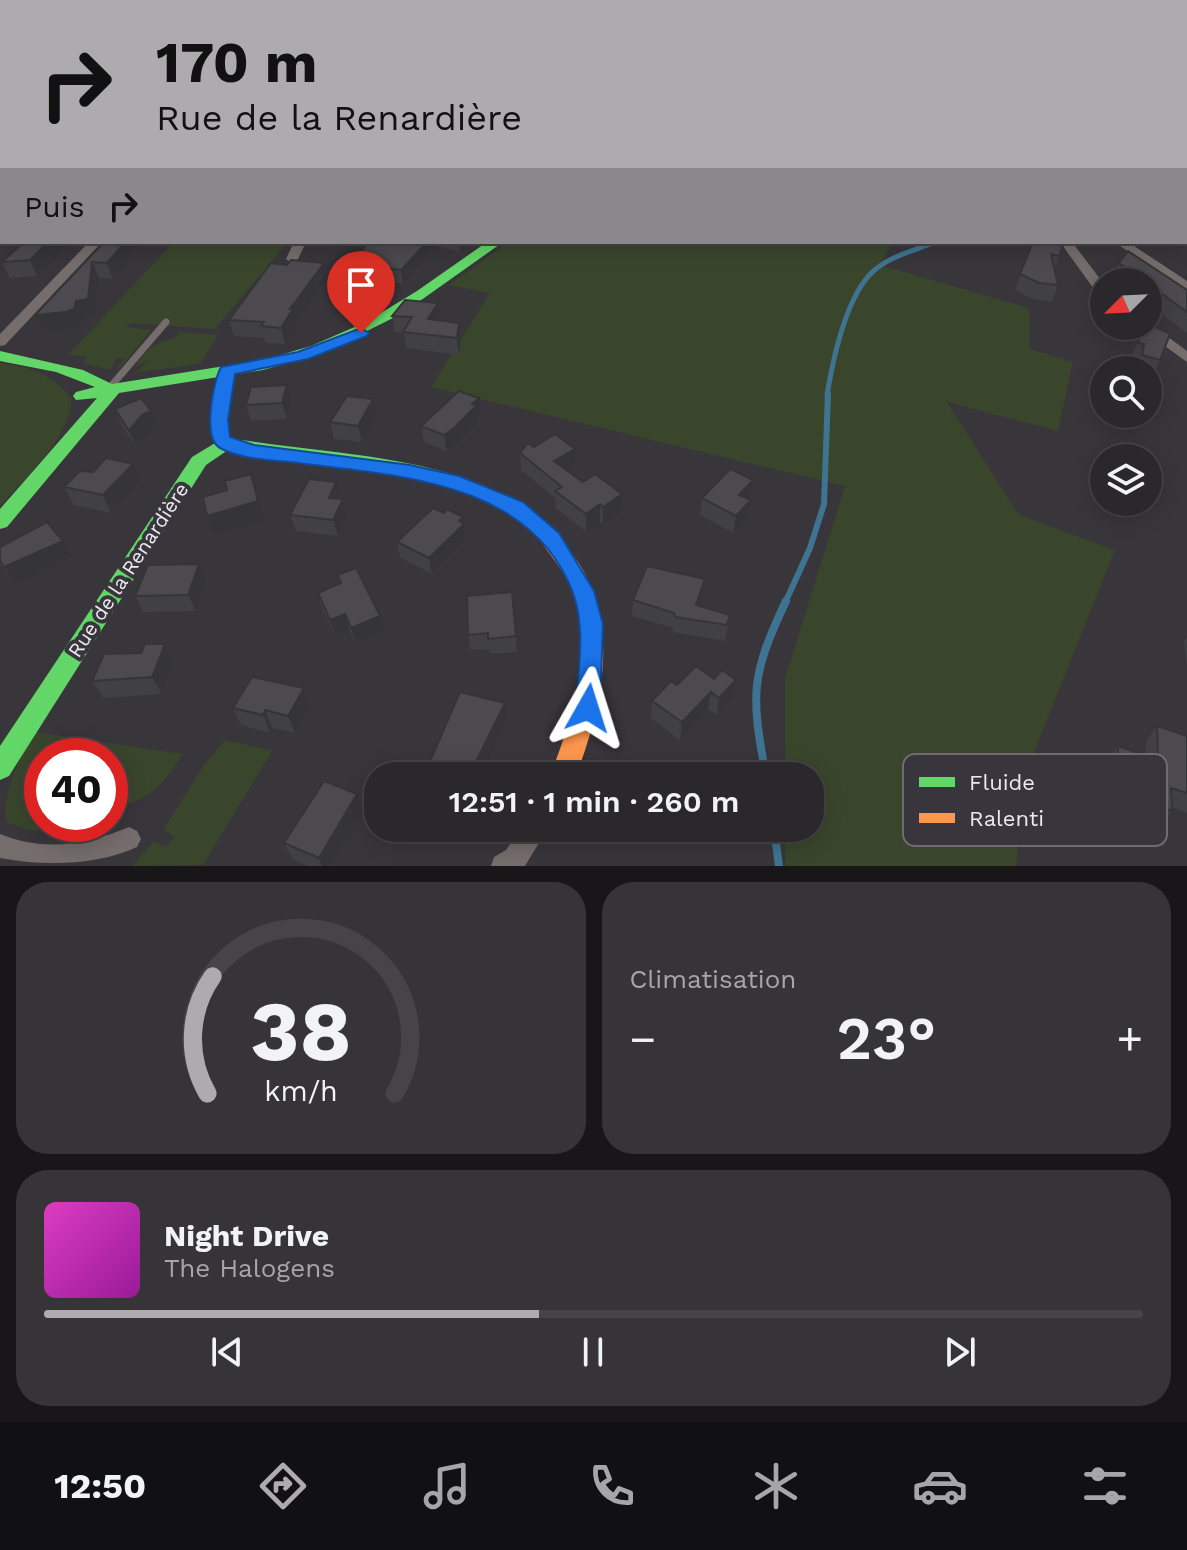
<!DOCTYPE html>
<html lang="fr">
<meta charset="utf-8">
<style>
body{margin:0;font-family:"Work Sans",sans-serif;background:#373438;color:#f1f3f6;height:100vh;display:flex;flex-direction:column;font-size:30px;white-space:nowrap}
*{box-sizing:border-box;margin:0}
p{font-size:26px;color:#a6a6a9}
.icon{flex:none;width:44px;height:44px;fill:none;stroke:currentColor;stroke-width:2;stroke-linecap:round;stroke-linejoin:round}
.map{position:relative;height:866px;overflow:hidden}
.drawer{display:flex;flex-direction:column;gap:16px;padding:16px;background:#181618;flex:1}
.drawer>*{flex:none}
.banner{position:absolute;left:0px;top:0px;width:1188px;height:244px;box-shadow:0 4px 20px #0003,0 0 0 2px #474448;background:#adabb0;color:#111;overflow:hidden}
.needle{width:52px;rotate:246deg}
.tools{position:absolute;left:1090px;top:268px;display:grid;gap:16px}
.tools a{display:grid;place-items:center;width:72px;height:72px;border-radius:50%;background:#2b282c;box-shadow:0 4px 20px #0003,0 0 0 2px #474448;font-size:40px}
.speed{position:absolute;left:24px;top:738px;display:flex;gap:16px;font-size:40px;font-weight:700;text-align:center}
.speed>*{display:grid;place-content:center;width:104px;height:104px;border-radius:50%;background:#2b282c;box-shadow:0 4px 20px #0003,0 0 0 2px #474448;line-height:1}
.speed .limit{border:12px solid #d22;background:#fff;color:#111}
.pin{position:absolute;display:grid;place-items:center;width:68px;height:68px;color:#fff;margin:-82px -34px;border-radius:50% 50% 50% 0;rotate:-45deg;box-shadow:0 0 8px #0007}
.pin .icon{rotate:45deg}
.me{position:absolute;width:88px;margin:-44px;rotate:6deg;stroke-linejoin:round;filter:drop-shadow(0 0 6px #0008)}
.turn{display:flex;align-items:center;gap:28px;height:168px;padding:0 24px;font-size:36px}
.turn .icon{width:104px;height:104px;stroke-width:2.5}
.turn b{display:block;font-size:56px;line-height:68px}
.then{display:flex;align-items:center;height:76px;padding:0 24px;background:#0003;gap:16px;font-size:30px}
.big{font-size:60px;font-weight:600;line-height:1.1}
.drawer .card{flex:1;display:flex;flex-direction:column;justify-content:center;gap:12px;min-width:0;padding:0 28px;border-radius:32px;background:#373438}
.drawer .dial{align-items:center;gap:0}
.dial svg{height:208px;overflow:visible;fill:none;stroke:#474448;stroke-width:7;stroke-linecap:round;text-anchor:middle}
.dial text{fill:#f1f3f6;stroke:none}
.song{display:flex;align-items:center;gap:24px}
.cover{width:96px;height:96px;border-radius:12px;background:linear-gradient(135deg,hsl(310 70% 55%),hsl(300 70% 35%))}
.played{height:8px;border-radius:4px;background:linear-gradient(90deg,#adabb0 45%,#474448 45%)}
.keys{display:flex;justify-content:space-around;direction:ltr}
.heat{display:flex;justify-content:space-between;align-items:center;font-size:44px;direction:ltr}
.drawer .tiles{flex:1;display:grid;gap:16px;grid-template-columns:1fr 1fr}
.card:last-child{grid-column:span 2}
.trip{position:absolute;left:364px;top:762px;width:460px;height:80px;border-radius:32px;background:#2b282c;box-shadow:0 4px 20px #0003,0 0 0 2px #474448;font-weight:600;line-height:80px;text-align:center}
.tab-bar{display:flex;height:128px;justify-content:space-around;align-items:center;background:#111012;color:#a6a6a9}
.tab-bar .icon{width:56px;height:56px}
.tab-bar .on{color:#adabb0}
.tab-bar b{font-size:36px;color:#f1f3f6}
.map>svg:first-child{display:block}
</style>
<div class="map">
<svg width="1187" height="866" viewBox="0 0 1187 866">
<rect width="100%" height="100%" fill="#39363b"/>
<path fill="#39462c" d="M809,0H1187V31L1186,2Z
M174,242H288L215,329L130,323L126,327L151,330L120,368L116,369L125,358H117L109,370L84,363L87,356L68,355Z
M509,242H670L688,246L692,242H893L880,265L1029,308L1030,349L1073,362L1058,431L947,402L1019,515L1115,550L1023,780L1016,866H785V828H810V776H785V678L845,486L431,387L490,293L449,285Z
M180,332L218,335L200,364L138,372L147,361L135,367C145,350 156,341 175,338Z
M0,363C31,367 53,374 72,399C66,443 29,474 0,506Z
M35,732L182,754C164,787 145,800 110,811V756H42V824H66L32,831L7,822C0,795 21,755 35,732Z
M225,740L272,751L203,865L132,866L154,841L166,847L175,837L163,830L204,765Z"/>
<g fill="none" stroke-linecap="round" stroke-linejoin="round">
<path stroke="#3e7491" stroke-width="5" d="M827,395C833,359 847,291 877,268C894,255 916,250 935,242"/>
<path stroke="#3e7491" stroke-width="6" d="M785,603L810,548L824,504L828,393"/>
<path stroke="#3e7491" stroke-width="8" d="M766,776C751,695 750,677 786,601
M774,828L779,866"/>
<path stroke="#756d6b" stroke-width="7" d="M112,385L166,322"/>
<path fill="#756d6b" fill-rule="evenodd" d="M698,0H706L708,2H700Z
M89,242H102L5,345L0,346V334Z
M294,242H306L298,259L292,263L286,259Z
M1060,242H1072L1104,284V297L1099,296Z
M1114,242H1128L1187,281V291Z
M1149,323L1187,351V362L1137,326H1148Z
M227,367L234,371C230,395 220,420 233,443L225,448L219,447C204,422 214,398 220,371Z
M129,827L137,831L141,839L137,847C97,866 42,866 0,858V834C44,852 86,845 129,827Z
M522,828H548L525,866H491L494,857L506,850Z"/>
<path fill="#63d668" fill-rule="evenodd" d="M487,242H503L403,313L323,353L263,370L119,393L7,527L0,529V509L97,398L76,400L73,396L76,392L95,387L56,372L0,361V351L83,370L112,384L263,360L311,346L366,322L417,291Z
M225,437C325,456 458,452 540,518C546,523 553,528 557,535L554,540H540C529,531 519,520 507,513C424,464 320,468 228,450L206,465L9,776L0,780V746L192,457Z"/>
<path fill="#ff974d" fill-rule="evenodd" d="M547,528L554,530C565,545 578,559 586,576C618,642 600,711 576,776H550C574,714 598,640 565,576C557,562 545,549 537,535L540,530Z"/>
</g>
<path fill="#414043" d="M0,0H118V2H2V134H0Z
M2,188V210H0V189Z
M24,242L37,276L10,278L2,262Z
M104,242H144L113,279L99,278L95,315L83,317L82,325L73,328L43,332L35,315Z
M368,242H468L460,252L437,246L403,284L354,278L352,264Z
M1033,242L1059,256L1054,269L1058,285L1052,302L1033,299L1015,290Z
M324,263L327,278L296,322L297,326L285,344L266,343L264,338L234,336L229,320L287,265Z
M1119,263L1187,290V333L1148,304V282H1118L1113,278Z
M438,303L440,320L461,339L459,355L406,348L404,333L395,332L392,316Z
M1144,326L1160,360L1153,375L1148,374V370H1135L1137,359L1131,357Z
M479,398L481,415L477,418L478,423L455,446L447,451L424,442L421,426Z
M373,399L377,416L362,442L334,439L330,422Z
M291,401L287,419L251,421L246,405Z
M115,409L158,428L149,432L137,448L122,426Z
M534,447L575,449V466L567,471L622,511L603,524L600,522L586,532L556,508V499L521,470L520,453Z
M140,481L111,513L74,505L64,487Z
M336,482L340,499H343L347,516L338,536L296,531L290,515Z
M702,498H750L749,499L748,518L733,533L700,515Z
M463,517L466,540L432,574L400,557L397,542Z
M0,547L72,557L15,583L0,564Z
M199,564L206,580L196,611L143,612L135,596Z
M338,575L384,631L355,643L349,629L335,635L322,608L318,593L340,584Z
M705,579L703,595L699,606L730,615L725,641L673,632V628L632,616L633,600Z
M512,592L517,652L490,654L489,649L471,650L468,635Z
M1187,637V666L1184,641Z
M173,662L162,694L103,698L92,681Z
M714,679L733,697L717,715L708,709L680,740L651,718L652,701L677,685Z
M304,688L310,706L295,733L272,728L270,733L241,725L233,708Z
M505,703L507,719L480,776H430L428,766Z
M1157,726L1187,736V813L1172,807V811L1159,826L1098,804L1099,780L1107,769V761L1118,746L1146,755V741Z
M357,794L363,811L330,866H308L292,859L284,843Z
M594,828H651L650,836L594,830Z"/>
<path fill="#353437" d="M48,242H70L37,276L30,260Z
M125,242H144L113,279L107,263Z
M427,242H437V246L403,284L401,270Z
M459,242H468L460,252Z
M92,262L99,278L95,315L83,317L82,325L73,328L43,332L35,315L76,301Z
M324,263L327,278L296,322L297,326L285,344L281,328L290,309Z
M438,303L440,320L431,336L428,319Z
M459,323L461,339L459,355L457,338Z
M287,385L291,401L287,419L282,403Z
M479,398L481,415L477,418L478,423L455,446L447,451L444,435Z
M373,399L377,416L362,442L358,426Z
M151,411L158,428L149,432L137,448L129,431L142,415Z
M575,449V466L555,478L554,461Z
M133,464L140,481L111,513L103,495Z
M251,474L264,519L214,534L207,516Z
M753,480L750,498L737,512L739,495Z
M336,482L341,498L333,514L329,498Z
M622,494V511L603,524V507Z
M343,499L347,516L338,536L333,520Z
M751,500L748,518L733,533L736,516Z
M600,504V522L586,532V514Z
M463,517L466,540L432,574L429,558Z
M63,541L72,557L15,583L4,567Z
M199,564L206,580L196,611L188,595Z
M705,579L703,595L694,620L696,605Z
M345,614L349,629L335,635L330,620Z
M380,616L384,631L355,643L351,628Z
M165,644L173,662L162,694L152,677Z
M736,680L733,697L717,715L719,698Z
M304,688L310,706L295,733L288,716Z
M711,692L708,709L680,740L682,722Z
M505,703L507,719L480,776H469Z
M265,710L272,728L270,733L263,715Z
M357,794L363,811L330,866H322L319,858Z"/>
<path fill="#4c4a4e" stroke="#353437" stroke-width="2" d="M0,0H114L112,2H2V122H0Z
M651,0L681,2H652Z
M735,0H779V2H735Z
M1186,25L1187,26V111H1186Z
M24,242H48L30,260L2,262Z
M104,242H125L107,263L92,262L88,299L76,301L74,309L66,312L35,315Z
M368,242H427L401,270L352,264Z
M1033,242H1064L1059,256L1051,254L1058,285L1039,283L1020,274Z
M1128,251L1187,290V312L1148,284V282H1145L1119,263Z
M291,260L324,263L290,309H293L281,328L261,326L264,322L229,320L271,263L287,265Z
M405,300L438,303L428,319L459,323L457,338L403,332L412,317L392,316Z
M1148,323L1170,334L1160,360L1142,355L1144,344L1138,343L1145,326H1148Z
M287,385L282,403L246,405L251,387Z
M459,391L479,398L472,404L476,406L453,429L444,435L421,426Z
M347,396L373,399L358,426L330,422Z
M141,398L151,411L142,415L129,431L115,409Z
M555,434L575,449L554,461L583,482L595,474L622,494L603,507L600,504L586,514L555,491L562,487L520,453L528,443L534,447Z
M106,458L133,464L103,495L64,487L80,471L93,472Z
M730,469L753,480L739,495L751,500L736,516L702,498Z
M251,474L258,501L207,516L203,497L227,490L225,481Z
M309,479L336,482L329,498L343,499L333,520L290,515Z
M433,508L444,513L447,509L463,517L459,521L464,524L429,558L397,542Z
M47,522L63,541L4,567L0,561V547Z
M199,564L188,595L135,596L148,565Z
M647,566L705,579L696,605L730,615L727,625L675,617L674,613L633,600Z
M356,568L380,616L351,628L345,614L330,620L318,593L341,583L338,575Z
M512,592L516,636L488,639V633L468,635L467,596Z
M145,644H165L152,677L92,681L104,654L141,653Z
M696,666L714,679L722,670L736,680L719,698L711,692L682,722L652,701L671,681L677,685Z
M252,677L304,688L288,716L265,710L263,715L233,708Z
M460,692L505,703L469,776H461L428,766Z
M1157,726L1187,736V793L1171,788L1172,811L1109,789L1110,765L1117,767L1118,746L1158,760Z
M616,763L654,766L653,776H615Z
M324,781L357,794L319,858L284,843Z"/>
<path fill="#1a73e8" stroke="#114b97" stroke-width="2" d="M361,328L369,333L367,336L308,359L235,374L228,420L230,437L254,445L410,465L459,476L523,502L559,533L594,591L603,624L600,708L596,716L588,719L579,716L576,708C578,671 586,629 573,593C531,481 399,476 298,463C273,460 242,460 220,448C202,438 213,382 221,367L298,352Z"/>
<g text-anchor="middle" dominant-baseline="central" stroke-width="8" stroke-linejoin="round" paint-order="stroke">
<g font-size="20" fill="#eceaef" stroke="#39353c">
<text transform="translate(128 570) rotate(-57)">Rue de la Renardière</text>
</g>
</g>
<rect x="903" y="754" width="264" height="92" rx="12" fill="#39353c" stroke="#6f6b72" stroke-width="2"/>
<rect x="919" y="777" width="36" height="10" fill="#63d668"/>
<rect x="919" y="813" width="36" height="10" fill="#ff974d"/>
<g font-size="22" fill="#eceaef">
<text x="969" y="790">Fluide</text>
<text x="969" y="826">Ralenti</text>
</g>
</svg>
<div class="tools">
<a><svg class="needle" viewBox="-14 -14 28 28"><path d="M0-13l5 13h-10z" fill="#e53935"/><path d="M0 13l5-13h-10z" fill="#a6a6a9"/></svg></a>
<a><svg class="icon" aria-label="search" viewBox="0 0 24 24"><circle cx="10" cy="10" r="6"/><path d="M15 15l6 6"/></svg></a>
<a><svg class="icon" aria-label="layers" viewBox="0 0 24 24"><path d="M12 4l9 5-9 5-9-5zM3 14l9 5 9-5"/></svg></a>
</div>
<div class="speed"><div class="limit">40</div></div>
<div class="pin" style="left:361px;top:333px;background:#d93025"><svg class="icon" aria-label="arrive" viewBox="0 0 24 24"><path d="M6 21V4h12l-3 4 3 4H6"/></svg></div>
<svg class="me" style="left:588px;top:708px" viewBox="-20 -20 40 40"><path d="M0-17L14 15 0 8-14 15z" fill="#1a73e8" stroke="#fff" stroke-width="4"/></svg>
<div class="trip">12:51 · 1 min · 260 m</div>
<div class="banner">
<div class="turn"><svg class="icon" aria-label="right" viewBox="0 0 24 24"><path d="M7 20v-9h11M14 6l5 5-5 5"/></svg><div><b>170 m</b>Rue de la Renardière</div></div>
<div class="then">Puis<svg class="icon" aria-label="right" viewBox="0 0 24 24"><path d="M7 20v-9h11M14 6l5 5-5 5"/></svg></div>
</div>
</div>
<section class="drawer">
<div class="tiles">
<div class="card dial"><svg viewBox="0 0 100 80">
<path d="M14 69A42 42 0 1 1 86 69"/>
<path d="M14 69A42 42 0 0 1 16 24" stroke="#adabb0"/>
<text x="50" y="56" font-size="32" font-weight="700">38</text>
<text x="50" y="72" font-size="11">km/h</text>
</svg></div>
<div class="card"><p>Climatisation</p>
<div class="heat"><a>−</a><b class="big">23°</b><a>+</a></div>
</div>
<div class="card">
<div class="song"><i class="cover"></i><div><b>Night Drive</b><p>The Halogens</p></div></div>
<div class="played"></div>
<div class="keys"><svg class="icon" aria-label="previous" viewBox="0 0 24 24"><path d="M18 5L8 12l10 7zM5 5v14"/></svg><svg class="icon" aria-label="pause" viewBox="0 0 24 24"><path d="M8 5v14M16 5v14"/></svg><svg class="icon" aria-label="next" viewBox="0 0 24 24"><path d="M6 5l10 7-10 7zM19 5v14"/></svg></div>
</div>
</div>
</section>
<nav class="tab-bar">
<b>12:50</b>
<svg class="icon on" aria-label="directions" viewBox="0 0 24 24"><path d="M12 3l9 9-9 9-9-9zM9 14v-3h6M13 9l2 2-2 2"/></svg>
<svg class="icon" aria-label="music" viewBox="0 0 24 24"><path d="M9 18V5l10-2v13"/><circle cx="6" cy="18" r="3"/><circle cx="16" cy="16" r="3"/></svg>
<svg class="icon" aria-label="phone" viewBox="0 0 24 24"><path d="M5 4h4l2 5-3 2q2 4 5 5l2-3 5 2v4C11 20 4 13 5 4z"/></svg>
<svg class="icon" aria-label="climate" viewBox="0 0 24 24"><path d="M12 3v18M4 7l16 10M4 17L20 7"/></svg>
<svg class="icon" aria-label="car" viewBox="0 0 24 24"><path d="M5 17H2v-5l4-1 3-4h7l3 4 3 1v5h-3M9 17h6M6 11h13"/><circle cx="7" cy="17" r="2"/><circle cx="17" cy="17" r="2"/></svg>
<svg class="icon" aria-label="filters" viewBox="0 0 24 24"><path d="M4 7h16M4 17h16"/><circle cx="9" cy="7" r="2"/><circle cx="15" cy="17" r="2"/></svg>
</nav>
